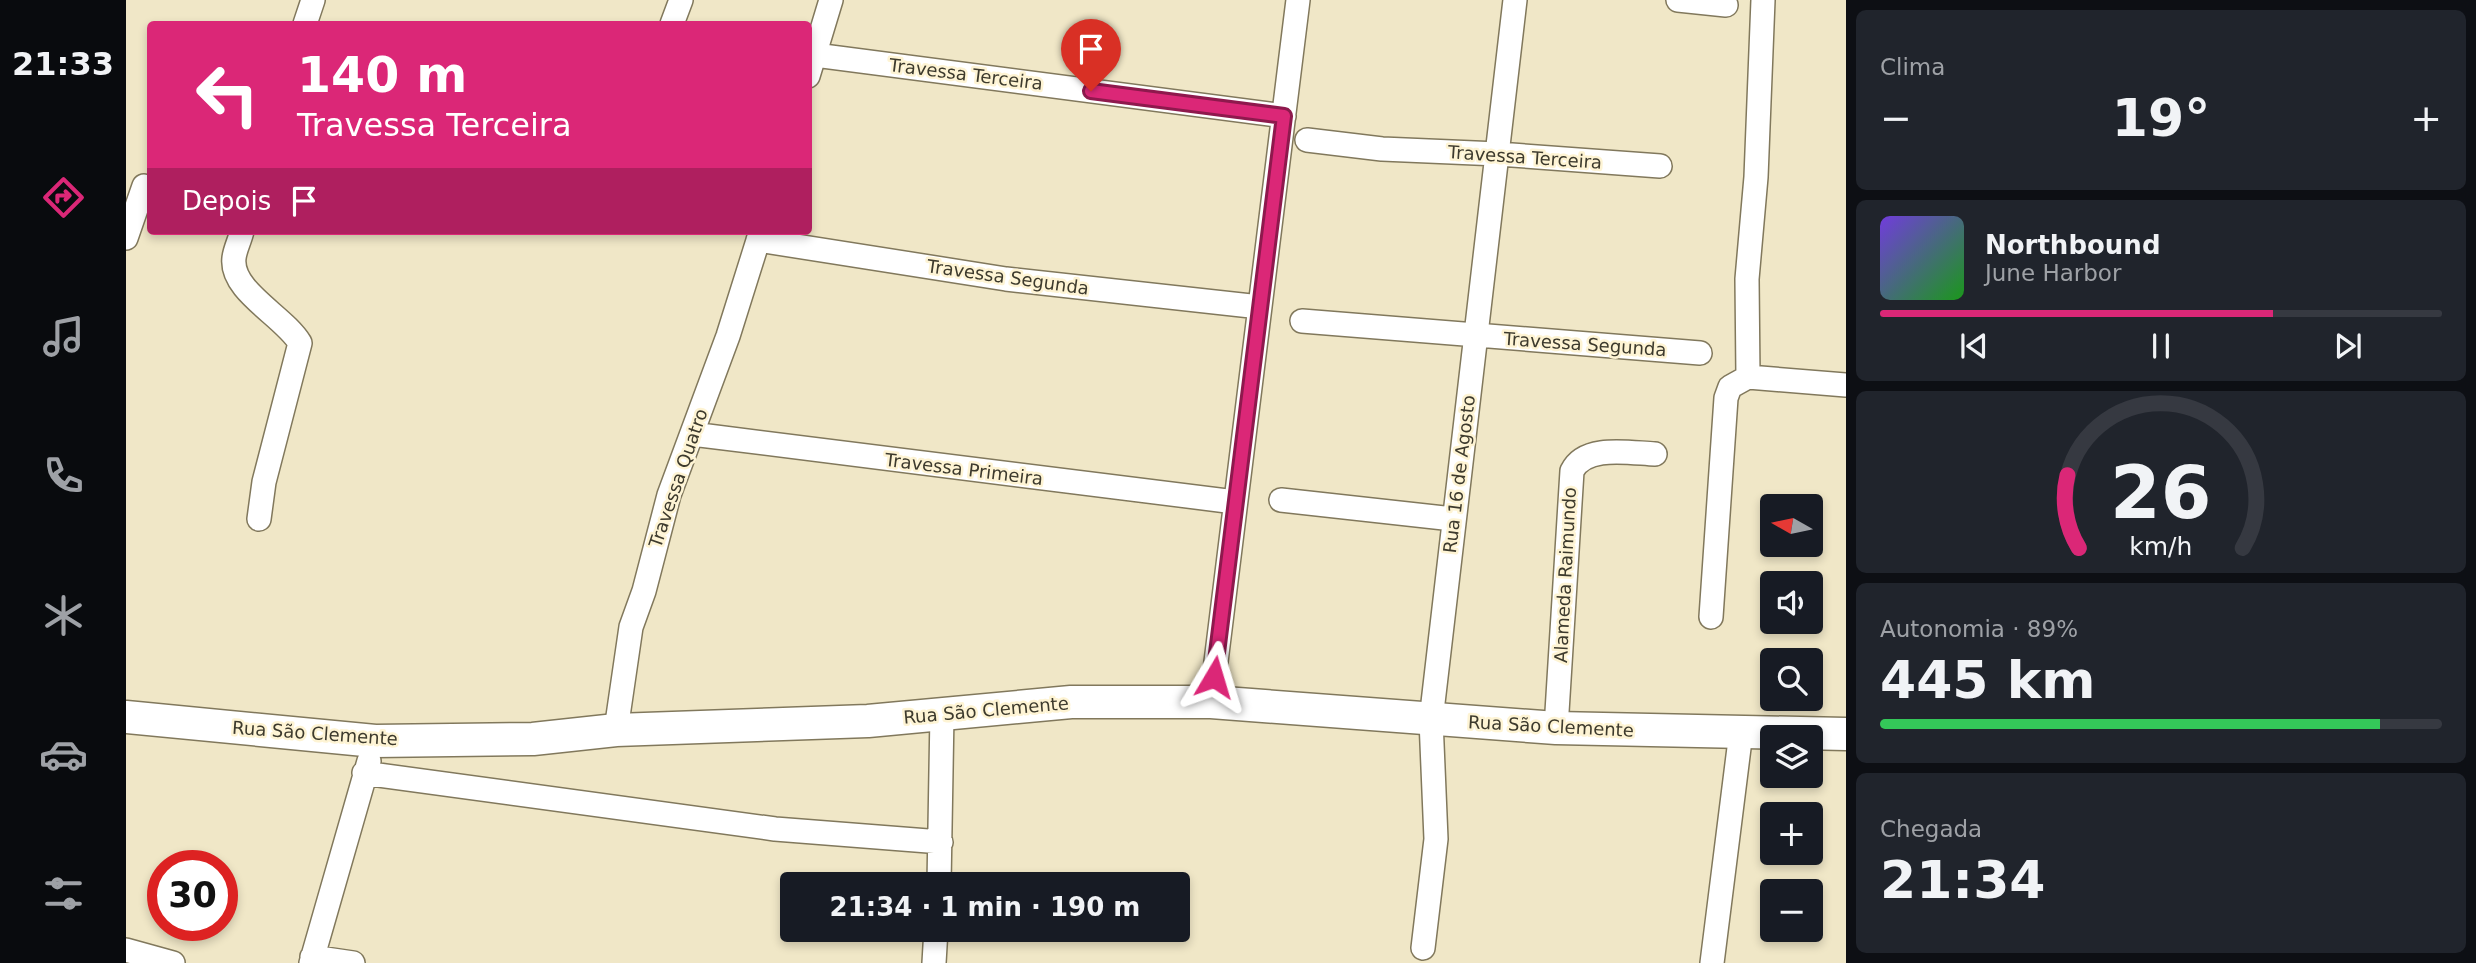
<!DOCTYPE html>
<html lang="pt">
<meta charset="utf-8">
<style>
body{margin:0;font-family:"DejaVu Sans",sans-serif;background:#20242c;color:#f1f3f6;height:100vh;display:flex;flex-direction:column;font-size:26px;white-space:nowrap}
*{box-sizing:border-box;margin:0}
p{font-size:23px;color:#9ea1a6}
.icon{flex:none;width:38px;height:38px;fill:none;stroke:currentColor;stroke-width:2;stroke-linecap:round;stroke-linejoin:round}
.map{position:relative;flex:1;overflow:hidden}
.panel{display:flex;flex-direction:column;gap:10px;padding:10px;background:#0d0f14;width:630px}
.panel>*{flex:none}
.guide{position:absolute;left:21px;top:21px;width:665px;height:214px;border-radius:7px;box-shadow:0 4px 10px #0003;background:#db2777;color:#fff;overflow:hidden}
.needle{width:46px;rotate:279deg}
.fabs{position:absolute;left:1634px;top:494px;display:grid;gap:14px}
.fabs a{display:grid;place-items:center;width:63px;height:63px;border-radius:7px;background:#171b24;box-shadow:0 4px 10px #0003;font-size:35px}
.speed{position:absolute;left:21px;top:850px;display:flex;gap:14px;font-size:35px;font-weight:700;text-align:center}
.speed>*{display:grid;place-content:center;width:91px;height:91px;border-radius:50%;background:#171b24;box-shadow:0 4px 10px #0003;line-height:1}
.speed .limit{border:10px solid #d22;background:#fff;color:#111}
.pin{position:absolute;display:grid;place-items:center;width:60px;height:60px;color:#fff;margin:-72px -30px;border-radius:50% 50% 50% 0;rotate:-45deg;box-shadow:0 0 7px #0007}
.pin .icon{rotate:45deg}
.me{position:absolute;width:77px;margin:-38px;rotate:7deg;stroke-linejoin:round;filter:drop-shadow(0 0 5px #0008)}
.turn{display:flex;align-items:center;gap:24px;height:147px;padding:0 35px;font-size:32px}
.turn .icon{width:91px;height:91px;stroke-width:2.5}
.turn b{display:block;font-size:49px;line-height:60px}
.then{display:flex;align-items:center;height:66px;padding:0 35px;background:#0003;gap:14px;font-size:26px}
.big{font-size:52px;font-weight:600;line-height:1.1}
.panel .tile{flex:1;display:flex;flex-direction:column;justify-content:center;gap:10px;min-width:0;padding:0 24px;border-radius:10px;background:#20242c}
.panel .dial{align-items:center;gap:0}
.dial svg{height:182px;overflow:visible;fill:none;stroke:#363941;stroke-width:7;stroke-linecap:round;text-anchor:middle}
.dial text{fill:#f1f3f6;stroke:none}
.song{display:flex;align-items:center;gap:21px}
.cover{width:84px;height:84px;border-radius:10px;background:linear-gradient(135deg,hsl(260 70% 55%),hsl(120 70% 35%))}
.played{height:7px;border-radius:4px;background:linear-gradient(90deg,#db2777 70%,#363941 70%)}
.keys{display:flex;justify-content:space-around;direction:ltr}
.heat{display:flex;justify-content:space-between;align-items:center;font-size:38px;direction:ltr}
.charge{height:10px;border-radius:5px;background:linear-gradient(90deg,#34c759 89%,#363941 0)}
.trip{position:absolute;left:654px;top:872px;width:410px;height:70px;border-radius:7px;background:#171b24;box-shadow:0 4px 10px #0003;font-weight:600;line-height:70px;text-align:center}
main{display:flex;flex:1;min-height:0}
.tab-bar{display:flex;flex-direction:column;width:126px;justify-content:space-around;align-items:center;background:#090b0e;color:#9ea1a6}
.tab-bar .icon{width:49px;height:49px}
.tab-bar .current{color:#db2777}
.tab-bar b{font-size:32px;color:#f1f3f6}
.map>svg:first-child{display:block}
</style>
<main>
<nav class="tab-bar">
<b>21:33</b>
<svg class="icon current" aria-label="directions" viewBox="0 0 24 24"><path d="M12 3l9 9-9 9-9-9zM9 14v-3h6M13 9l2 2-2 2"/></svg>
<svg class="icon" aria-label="music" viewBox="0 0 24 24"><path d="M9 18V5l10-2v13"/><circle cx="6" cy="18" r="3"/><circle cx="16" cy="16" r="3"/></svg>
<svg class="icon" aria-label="phone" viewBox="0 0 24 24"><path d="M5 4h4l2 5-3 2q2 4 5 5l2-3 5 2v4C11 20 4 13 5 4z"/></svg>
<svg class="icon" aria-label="climate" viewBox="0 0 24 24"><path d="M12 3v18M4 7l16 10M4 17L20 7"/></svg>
<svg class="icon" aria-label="car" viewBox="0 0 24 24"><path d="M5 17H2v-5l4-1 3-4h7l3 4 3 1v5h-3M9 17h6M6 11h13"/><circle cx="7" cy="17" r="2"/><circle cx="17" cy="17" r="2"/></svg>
<svg class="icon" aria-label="filters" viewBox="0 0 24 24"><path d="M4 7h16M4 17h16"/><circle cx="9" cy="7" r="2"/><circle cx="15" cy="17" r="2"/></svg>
</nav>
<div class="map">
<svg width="1720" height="963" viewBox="0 0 1720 963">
<rect width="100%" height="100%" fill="#f0e7c7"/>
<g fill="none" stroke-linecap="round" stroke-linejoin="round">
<g stroke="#81785c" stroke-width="26">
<path id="minor" d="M1552,0L1600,5
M179,24L187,0
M546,24L555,0
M689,55L1158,116
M682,76L705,0
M1181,140L1256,149L1372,154L1534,166
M116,231C114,240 109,249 108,258C104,291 158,316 174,343L138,482L133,519
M0,238L18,186
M632,240L880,279L1134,307
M1176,321L1574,353
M1622,377L1621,279L1630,177L1637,0
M566,434L1109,502
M1155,500L1327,519
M1585,617L1600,398L1604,387L1622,377L1720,385
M1085,702L1172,0
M1430,728L1446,471C1459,444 1504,453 1529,454
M490,730L505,627L518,591L543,495L602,336L635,231
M238,773L649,829L815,842
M813,884L816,714
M1297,948L1310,839L1305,720L1389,0
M0,950L47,963
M186,957L227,963
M185,963L243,761
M808,963L810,929
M1586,963L1615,732"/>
</g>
<g stroke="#81785c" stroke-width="35">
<path id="secondary" d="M0,717L249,741L407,739L490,730L742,721L945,702H1085L1430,728L1720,734"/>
</g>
<use href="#minor" stroke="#fff" stroke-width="23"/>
<use href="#secondary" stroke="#fff" stroke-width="32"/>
</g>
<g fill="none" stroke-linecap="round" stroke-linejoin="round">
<g stroke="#8e194d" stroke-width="18">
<path id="route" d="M965,91L1158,116L1088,677"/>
</g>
<use href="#route" stroke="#db2777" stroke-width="12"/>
</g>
<g text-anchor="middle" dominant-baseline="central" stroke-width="5" stroke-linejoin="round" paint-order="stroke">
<g font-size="18" fill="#3d3a2d" stroke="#fef4d4">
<text transform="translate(840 74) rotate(7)">Travessa Terceira</text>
<text transform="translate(1399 157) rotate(4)">Travessa Terceira</text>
<text transform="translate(882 277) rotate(8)">Travessa Segunda</text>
<text transform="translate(1459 344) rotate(4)">Travessa Segunda</text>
<text transform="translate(838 469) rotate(7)">Travessa Primeira</text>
<text transform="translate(1333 474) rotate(-83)">Rua 16 de Agosto</text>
<text transform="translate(552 478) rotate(-71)">Travessa Quatro</text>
<text transform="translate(1439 575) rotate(-87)">Alameda Raimundo</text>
<text transform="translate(860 710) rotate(-5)">Rua São Clemente</text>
<text transform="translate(1425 726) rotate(3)">Rua São Clemente</text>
<text transform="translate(189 733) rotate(4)">Rua São Clemente</text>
</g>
</g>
</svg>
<div class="fabs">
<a><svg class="needle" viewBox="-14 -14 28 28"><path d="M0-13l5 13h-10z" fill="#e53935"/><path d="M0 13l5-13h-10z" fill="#9ea1a6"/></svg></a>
<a><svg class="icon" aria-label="sound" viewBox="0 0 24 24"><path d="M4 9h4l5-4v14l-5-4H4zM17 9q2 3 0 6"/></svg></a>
<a><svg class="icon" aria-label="search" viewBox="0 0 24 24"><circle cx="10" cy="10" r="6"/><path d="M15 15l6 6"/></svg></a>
<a><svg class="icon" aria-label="layers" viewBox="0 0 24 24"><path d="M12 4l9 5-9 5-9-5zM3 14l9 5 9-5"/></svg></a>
<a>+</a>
<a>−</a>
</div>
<div class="speed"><div class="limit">30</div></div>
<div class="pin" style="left:965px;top:91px;background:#d93025"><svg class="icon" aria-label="arrive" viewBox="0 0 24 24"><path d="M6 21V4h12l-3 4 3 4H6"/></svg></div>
<svg class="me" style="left:1088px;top:677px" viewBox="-20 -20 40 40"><path d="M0-17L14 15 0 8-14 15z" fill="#db2777" stroke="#fff" stroke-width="4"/></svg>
<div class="trip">21:34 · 1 min · 190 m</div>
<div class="guide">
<div class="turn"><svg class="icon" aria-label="left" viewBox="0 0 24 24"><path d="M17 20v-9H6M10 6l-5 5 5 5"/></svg><div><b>140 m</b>Travessa Terceira</div></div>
<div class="then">Depois<svg class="icon" aria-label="arrive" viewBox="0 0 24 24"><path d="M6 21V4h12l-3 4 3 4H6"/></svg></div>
</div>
</div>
<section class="panel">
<div class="tile"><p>Clima</p>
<div class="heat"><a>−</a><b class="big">19°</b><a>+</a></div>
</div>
<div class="tile">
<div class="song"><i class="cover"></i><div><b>Northbound</b><p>June Harbor</p></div></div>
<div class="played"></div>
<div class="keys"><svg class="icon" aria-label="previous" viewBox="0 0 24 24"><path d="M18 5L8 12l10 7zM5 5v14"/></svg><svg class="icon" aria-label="pause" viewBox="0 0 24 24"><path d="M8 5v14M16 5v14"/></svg><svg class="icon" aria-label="next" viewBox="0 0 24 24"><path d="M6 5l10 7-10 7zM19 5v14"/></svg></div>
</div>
<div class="tile dial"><svg viewBox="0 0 100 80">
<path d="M14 69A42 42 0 1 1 86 69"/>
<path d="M14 69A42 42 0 0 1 9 37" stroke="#db2777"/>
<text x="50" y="56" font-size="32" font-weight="700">26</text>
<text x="50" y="72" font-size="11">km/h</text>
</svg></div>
<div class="tile"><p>Autonomia · 89%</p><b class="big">445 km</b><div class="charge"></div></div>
<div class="tile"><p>Chegada</p><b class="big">21:34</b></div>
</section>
</main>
